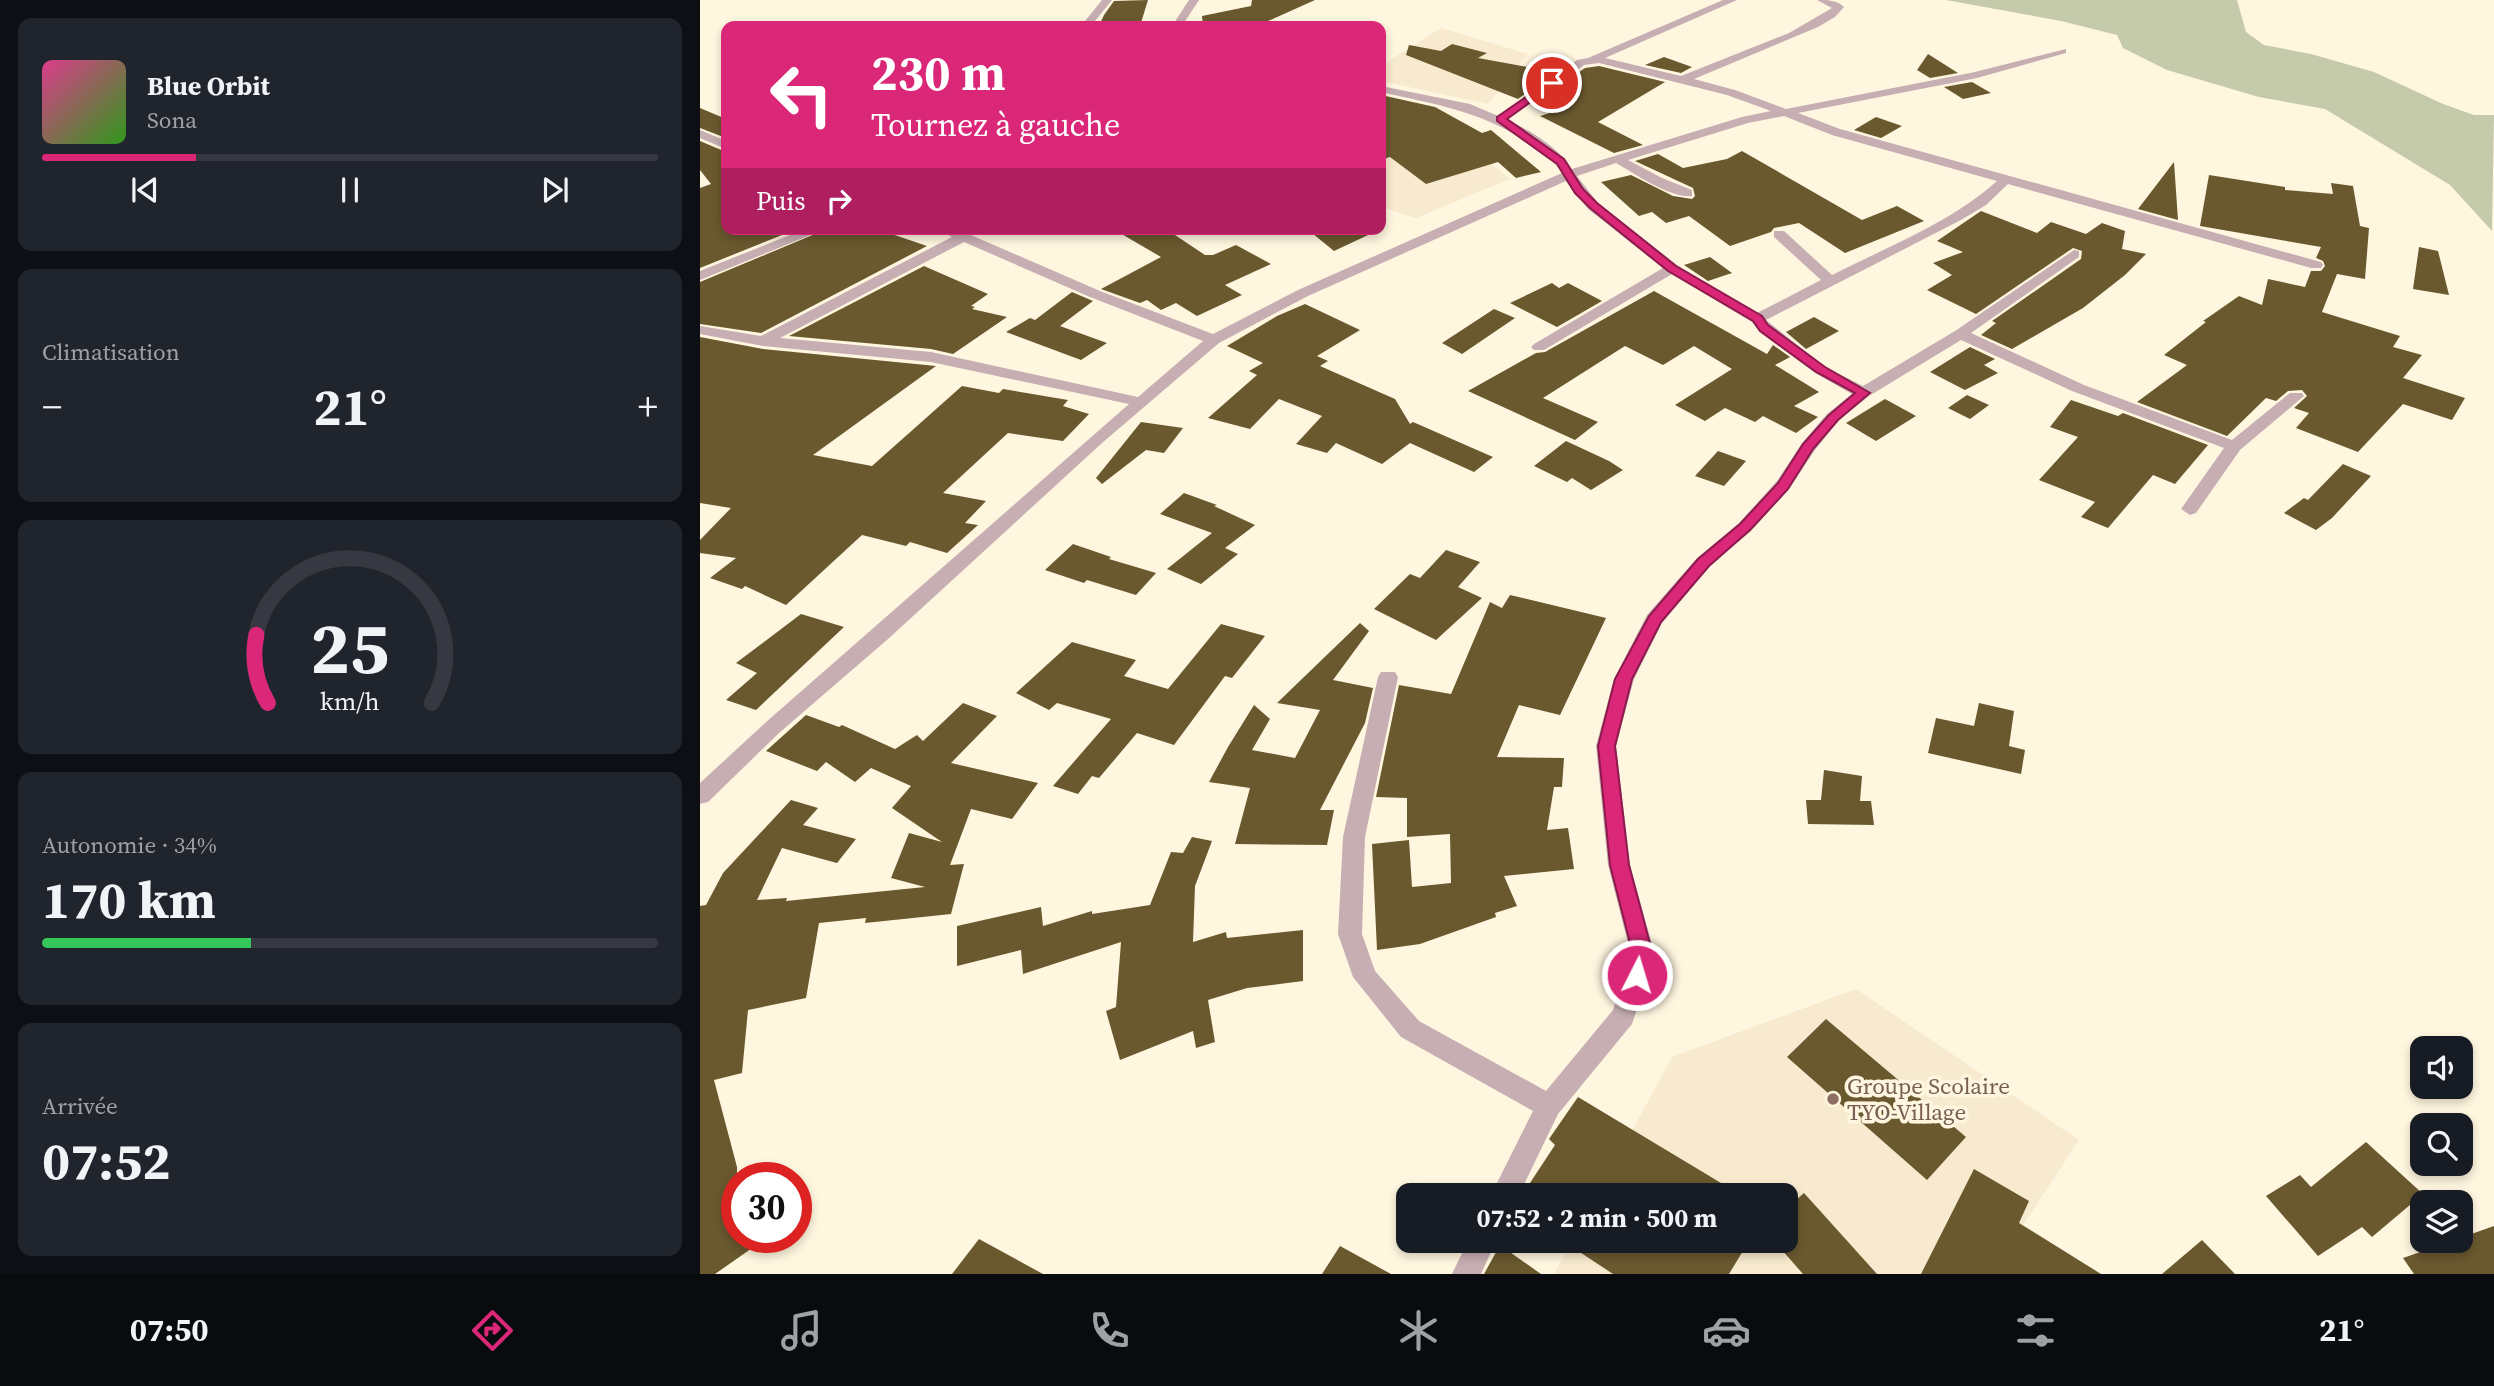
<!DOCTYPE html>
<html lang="fr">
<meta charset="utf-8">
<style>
body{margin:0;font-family:"Source Serif 4",serif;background:#20242c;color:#f1f3f6;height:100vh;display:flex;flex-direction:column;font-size:26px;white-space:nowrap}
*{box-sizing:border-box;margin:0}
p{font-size:23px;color:#9ea1a6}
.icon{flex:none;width:38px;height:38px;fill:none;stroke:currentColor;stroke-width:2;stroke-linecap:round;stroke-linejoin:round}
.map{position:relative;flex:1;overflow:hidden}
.sheet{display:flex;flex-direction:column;gap:18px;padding:18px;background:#0d0f14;width:700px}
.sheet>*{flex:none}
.top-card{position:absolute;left:21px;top:21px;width:665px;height:214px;border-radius:14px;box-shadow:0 4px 10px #0003;background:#db2777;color:#fff;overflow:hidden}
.tools{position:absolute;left:1710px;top:1036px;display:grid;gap:14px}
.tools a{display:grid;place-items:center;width:63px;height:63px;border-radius:14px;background:#171b24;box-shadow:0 4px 10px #0003;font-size:35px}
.speed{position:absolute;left:21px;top:1162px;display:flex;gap:14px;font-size:35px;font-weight:700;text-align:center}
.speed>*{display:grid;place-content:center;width:91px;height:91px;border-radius:50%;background:#171b24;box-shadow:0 4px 10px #0003;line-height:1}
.speed .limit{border:10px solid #d22;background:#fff;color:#111}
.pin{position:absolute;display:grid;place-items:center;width:60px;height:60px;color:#fff;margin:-30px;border:4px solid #fff;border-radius:50%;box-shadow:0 2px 7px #0007}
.me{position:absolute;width:77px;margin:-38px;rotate:5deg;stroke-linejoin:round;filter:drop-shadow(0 0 5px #0008)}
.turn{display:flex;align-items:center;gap:24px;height:147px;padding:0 35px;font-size:32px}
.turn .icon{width:91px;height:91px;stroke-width:2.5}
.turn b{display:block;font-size:49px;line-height:60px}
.then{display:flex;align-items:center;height:66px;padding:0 35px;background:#0003;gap:14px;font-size:26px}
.big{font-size:52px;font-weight:700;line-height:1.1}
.sheet .tile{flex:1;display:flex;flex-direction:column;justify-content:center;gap:10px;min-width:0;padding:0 24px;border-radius:14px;background:#20242c}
.sheet .dial{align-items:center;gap:0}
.dial svg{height:182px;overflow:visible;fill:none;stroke:#363941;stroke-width:7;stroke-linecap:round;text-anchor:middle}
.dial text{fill:#f1f3f6;stroke:none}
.song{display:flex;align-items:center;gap:21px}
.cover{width:84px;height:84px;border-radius:10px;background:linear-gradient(135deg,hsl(330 70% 55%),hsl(110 70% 35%))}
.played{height:7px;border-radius:4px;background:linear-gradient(90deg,#db2777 25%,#363941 25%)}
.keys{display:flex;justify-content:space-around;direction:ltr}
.heat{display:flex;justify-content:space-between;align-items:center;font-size:38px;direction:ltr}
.charge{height:10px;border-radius:5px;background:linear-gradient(90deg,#34c759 34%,#363941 0)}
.trip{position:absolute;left:696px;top:1183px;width:402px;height:70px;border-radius:14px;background:#171b24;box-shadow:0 4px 10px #0003;font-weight:700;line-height:70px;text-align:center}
.tab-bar{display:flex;height:112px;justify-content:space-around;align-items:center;background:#090b0e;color:#9ea1a6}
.tab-bar .icon{width:49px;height:49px}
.tab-bar .current{color:#db2777}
.tab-bar b{font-size:32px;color:#f1f3f6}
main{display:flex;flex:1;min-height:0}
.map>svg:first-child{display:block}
</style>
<main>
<section class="sheet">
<div class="tile">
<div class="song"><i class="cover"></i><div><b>Blue Orbit</b><p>Sona</p></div></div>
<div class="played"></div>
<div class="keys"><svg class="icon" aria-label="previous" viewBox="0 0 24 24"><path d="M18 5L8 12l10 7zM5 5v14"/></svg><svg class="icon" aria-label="pause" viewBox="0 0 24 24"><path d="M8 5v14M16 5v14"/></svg><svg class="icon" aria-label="next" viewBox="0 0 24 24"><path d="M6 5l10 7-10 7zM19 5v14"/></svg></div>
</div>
<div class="tile"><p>Climatisation</p>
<div class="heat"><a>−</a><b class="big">21°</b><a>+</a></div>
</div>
<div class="tile dial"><svg viewBox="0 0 100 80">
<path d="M14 69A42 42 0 1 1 86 69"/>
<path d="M14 69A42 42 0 0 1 9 39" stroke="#db2777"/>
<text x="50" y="56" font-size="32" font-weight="700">25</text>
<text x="50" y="72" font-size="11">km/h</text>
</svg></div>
<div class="tile"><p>Autonomie · 34%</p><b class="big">170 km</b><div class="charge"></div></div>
<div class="tile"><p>Arrivée</p><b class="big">07:52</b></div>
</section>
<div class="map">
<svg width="1794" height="1274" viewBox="0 0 1794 1274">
<rect width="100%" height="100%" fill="#fff6df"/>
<path fill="#f7eace" d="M741,28L828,54L788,104L681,81V66Z
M754,132L810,179L716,218L681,207V157Z
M1156,989L1379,1140L1291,1274H854L872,1241H1087V1195H897L972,1057Z"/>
<path fill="#c5caab" d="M1246,0H1537L1546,32L1564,45L1611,54L1674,72L1743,104L1774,115H1794L1792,231L1750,185L1625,109L1559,97L1467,70L1423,48L1417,35L1361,21Z"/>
<path fill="#6a592f" d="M448,0L440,26H399L404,15L414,1Z
M552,0H615L557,26H503L502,16L551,6Z
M752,44L787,53L778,58L855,72L818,99L706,55L709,45L741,51Z
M1228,54L1258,73L1230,78L1217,70Z
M964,57L992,67L981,73L945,65Z
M899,66L965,82L898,122L943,145L914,153L840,116L853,112L833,104L885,68Z
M1272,82L1291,93L1263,99L1244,87Z
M681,95L735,107L782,133L791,130L841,172L816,178L798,162L726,184L690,157L681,160Z
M0,108L26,119V138L0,128Z
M1176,117L1202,126L1181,138L1154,130Z
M0,141L26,152V229H97L0,268V188L11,184L0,170Z
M1042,151L1162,220L1197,206L1224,221L1145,253L1099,223L1074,228L1071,232L1030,246L989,216L966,223L952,212L939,216L901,182L931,175L973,196L992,199L995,196L993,188L935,161L958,154L983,168L1027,159Z
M1474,162L1478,220L1438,209Z
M1509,175L1585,187V190L1633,194L1631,183L1653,186L1660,226L1669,228L1665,279L1637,274L1622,312L1700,336L1693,347L1722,355L1703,378L1765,398L1752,420L1703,404L1658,452L1596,428L1609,413L1594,408L1607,396L1602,390L1588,391L1576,401L1566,398L1527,436L1437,402L1487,365L1464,355L1506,322L1503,321L1539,296L1562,305L1568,279L1605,287L1611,271H1621L1625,266L1623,261L1616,258L1621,247L1500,226Z
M1281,211L1337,233L1351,222L1386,234L1402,223L1425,231L1422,249L1446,254L1425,275L1383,308L1312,349L1281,335L1296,323L1292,321L1381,259L1382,251L1373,248L1276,314L1227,290L1252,275L1233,263L1263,252L1237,241Z
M127,229H177L227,246L61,333L0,324V282Z
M413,229H466L505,255H513L536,245L571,264L525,285L542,295L497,316L476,303L461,310L447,300L440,303L401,289L461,257Z
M607,229H681L634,251Z
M1719,247L1738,251L1749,295L1713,289Z
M1010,257L1032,273L1008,281L984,265Z
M224,266L288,294L271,306L275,307L272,309L307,317L253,354L231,349L89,336Z
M852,283L859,288L868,283L902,301L857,327L810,303Z
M954,291L1067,354L1073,345L1090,357L1075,365L1119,392L1094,406L1118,417L1096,433L1063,416L1055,422L1025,408L1005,421L975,405L1032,369L994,346L963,365L925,346L843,398L898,422L875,440L768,391L836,353L845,352Z
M372,292L393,301L360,326L407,343L381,360L306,332L330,318L335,320Z
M605,304L660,330L617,356L628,361L620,366L695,399L710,424L713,422L793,457L774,472L710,443L682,464L636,443L627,453L596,444L622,416L579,399L550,429L508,418L557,375L549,371L563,363L527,346L577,316Z
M794,309L815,318L762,354L742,343Z
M1114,317L1139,331L1106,349L1086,332Z
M0,337L63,349L236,366L113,455L172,466L262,386L299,393L303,389L368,400L363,406L389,414L363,441L308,433L243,493L286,501L265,523L278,525L247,553L210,542L206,546L162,535L86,605L45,586L42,589L10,578L36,558L0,553V540L31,508L0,503Z
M1270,347L1295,359L1284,365L1298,373L1265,390L1230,372Z
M1267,395L1289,405L1270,419L1248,408Z
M1185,399L1216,416L1176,441L1146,423Z
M1371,400L1418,416L1423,413L1508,445L1475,484L1453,475L1408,528L1381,517L1395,502L1339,480L1378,437L1350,427Z
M441,422L483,428L464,453L446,450L402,484L396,478Z
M866,441L909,461L923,470L891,490L872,478L867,482L834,466Z
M1018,451L1046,461L1024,486L995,476Z
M1643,464L1671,476L1632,518L1616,530L1584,513L1604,498L1608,500Z
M484,493L517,505L514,506L555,525L525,548L538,554L501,584L467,569L512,533L460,514Z
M373,544L411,557L409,559L456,573L436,595L387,580L384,583L345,570Z
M746,550L780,562L758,587L782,598L736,640L674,609L710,574L720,578Z
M810,595L906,618L860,715L819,705L797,757L864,758L862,787H854L847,830L868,828L874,869L804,876L817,906L795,913L796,917L720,944L677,950L672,844L709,840L712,887L751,883L750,834L707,837V798L676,797L699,685L751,694L790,602L802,608Z
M101,614L144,627L56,710L26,700L57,673L36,663Z
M660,623L669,631L633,680L673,688L665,723L620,810H634L627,845L535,844L550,788L509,782L528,747L554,705L570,719L552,750L595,758L620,710L577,703Z
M521,624L565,636L532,678L525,676L474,745L437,733L399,778L392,776L378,794L353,786L411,719L357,703L349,710L316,693L372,642L436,660L424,676L468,689Z
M263,703L297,716L251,763L338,783L312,819L271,809L250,865L264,864L251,914L165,923L166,918L119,923L106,998L48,1010L42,1073L14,1080L37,1167V1237H68L15,1274H0V906L6,905L23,873L91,800L118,808L103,825L156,839L137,863L82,848L57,900L87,898L86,901L225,887L191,878L209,833L242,842L192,808L211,786L171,768L155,782L126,762L117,771L66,751L106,715L139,727L142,725L195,749L217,735L223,741Z
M1279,703L1314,711L1309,746L1325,750L1321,774L1228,753L1236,718L1274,726Z
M1124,770L1162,776L1160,801H1171L1174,825L1108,824L1106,800H1121Z
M492,837L512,841L495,886L493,942L526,932L527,938L603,930V981L547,988L508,1000L515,1042L496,1048L493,1031L420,1060L406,1011L416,1007L421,942L323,974L321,950L257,966V926L341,907L343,926L392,911V914L450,905L471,852L483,853Z
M1126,1019L1266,1137L1227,1180L1087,1057Z
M878,1097L1041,1195H822L855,1145L849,1139Z
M1666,1142L1723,1194L1672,1237L1662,1227L1618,1256L1566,1196L1600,1175L1611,1187Z
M1274,1169L1329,1201L1319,1223L1401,1274H1221Z
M1104,1193L1177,1274H1103L1074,1241H1087V1208Z
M1794,1226V1274H1714L1703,1258L1752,1241H1760V1238Z
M279,1239L343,1274H252Z
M1502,1240L1535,1274H1462Z
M863,1241H1049L1029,1274H913Z
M800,1245L841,1274H784Z
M640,1246L691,1274H622Z"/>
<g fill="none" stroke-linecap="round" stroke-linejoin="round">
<path fill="#c6aeb2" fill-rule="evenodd" d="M402,0H412L391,26H381Z
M489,0H499L482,26H472Z
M1023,0H1037L905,58L981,76L1089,33L1132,8L1117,0C1127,0 1137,0 1144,7L1135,17L1118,27L994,79L1035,90L1086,109L1275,72L1366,49V53L1277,78L1098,113L1140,129L1621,262L1623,265L1621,268H1611L1308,184L1286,205L1261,220L1066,320L1125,367L1163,386L1255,331L1374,250L1379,251V257L1271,333L1384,385L1532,440L1590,393H1602L1604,396L1540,450L1496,513L1490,515L1481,509L1524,448L1372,391L1261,340L1169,396L1139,420L1115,450L1089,489L1051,531L1009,566L962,623L934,679L916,746L930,865L955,955L932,1024L858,1114L819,1195H791L833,1111L701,1037L653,977L638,934L643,837L678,677L681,672H695L698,677L665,837L662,934L675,971L719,1021L846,1091L913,1010L931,955L908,865L896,746L914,679L947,615L997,558L1039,523L1077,481L1102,443L1127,414L1152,394L1115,373L1059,331L1052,322L972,274L844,350H834L831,347L834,344L963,268L888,209L866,181L608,296L519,343L402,443L188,639L79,733L8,802L0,804V783L65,723L429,404L231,362L63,346L0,334V326L61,336L252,237L238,229H257L400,291L513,334L598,290L862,173C855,161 845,155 834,147C786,112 738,105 681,92V86L770,104L798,116L877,60L888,58ZM899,63L1027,95L1071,111L1042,117L872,169C860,149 829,129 807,120L884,65ZM1084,116L1132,135L1297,181C1250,223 1187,247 1132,275L1084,231H1074V237L1121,280L1057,313L977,265L898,203L877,176L916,163C934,173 971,199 992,196V190L962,178L928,160L1048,123ZM264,242L390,297L503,341L438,397L231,352L80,338Z
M0,130L26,141V149L0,138Z
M105,229H125L0,280V271Z
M768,1241H796L781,1274H752Z"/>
</g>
<path fill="#db2777" stroke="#8e194d" stroke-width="2" d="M849,81L857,83L807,119L864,159L883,189L897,203L976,266L1062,316L1068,325L1125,367L1170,393L1138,420L1113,449L1088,489L1050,530L1009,566L961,622L932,679L915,746L929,865L953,955L944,982L937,984L930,982L927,975L933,955L910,865L898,746L915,679L949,616L998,559L1040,524L1078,483L1103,444L1129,415L1155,393L1116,372L1060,331L1053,321L968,271L890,208L875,193L857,164L797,121V117Z"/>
<circle fill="#8d6e63" stroke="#fff6df" stroke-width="2.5" cx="1133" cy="1099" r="7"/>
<g text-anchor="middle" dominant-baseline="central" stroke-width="7" stroke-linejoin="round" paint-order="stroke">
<g font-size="23" fill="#785e54" stroke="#fff6df" text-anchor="start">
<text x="1147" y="1086">Groupe Scolaire<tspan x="1147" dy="26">TYO-Village</tspan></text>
</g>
</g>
</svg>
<div class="tools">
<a><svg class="icon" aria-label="sound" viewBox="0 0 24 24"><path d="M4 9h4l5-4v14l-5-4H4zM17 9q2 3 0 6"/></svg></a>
<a><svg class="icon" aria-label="search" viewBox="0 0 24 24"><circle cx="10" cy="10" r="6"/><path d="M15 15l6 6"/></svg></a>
<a><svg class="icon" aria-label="layers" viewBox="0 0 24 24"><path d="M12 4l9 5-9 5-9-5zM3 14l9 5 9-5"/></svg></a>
</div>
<div class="speed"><div class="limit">30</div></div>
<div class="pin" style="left:852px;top:83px;background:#d93025"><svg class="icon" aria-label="arrive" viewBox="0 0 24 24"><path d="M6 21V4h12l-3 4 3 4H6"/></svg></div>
<svg class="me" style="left:937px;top:975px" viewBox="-20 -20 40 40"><circle r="17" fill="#db2777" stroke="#fff" stroke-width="3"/><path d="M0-11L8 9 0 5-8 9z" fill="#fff"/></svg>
<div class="trip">07:52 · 2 min · 500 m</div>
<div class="top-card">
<div class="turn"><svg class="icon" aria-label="left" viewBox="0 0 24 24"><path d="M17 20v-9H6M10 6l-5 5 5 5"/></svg><div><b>230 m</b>Tournez à gauche</div></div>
<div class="then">Puis<svg class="icon" aria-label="right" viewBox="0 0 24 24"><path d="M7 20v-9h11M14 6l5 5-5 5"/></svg></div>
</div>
</div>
</main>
<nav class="tab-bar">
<b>07:50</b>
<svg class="icon current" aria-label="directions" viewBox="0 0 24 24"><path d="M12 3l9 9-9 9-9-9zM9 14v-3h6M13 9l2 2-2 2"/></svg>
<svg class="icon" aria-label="music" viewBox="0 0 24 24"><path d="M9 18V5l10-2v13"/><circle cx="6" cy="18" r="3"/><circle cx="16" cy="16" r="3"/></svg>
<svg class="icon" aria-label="phone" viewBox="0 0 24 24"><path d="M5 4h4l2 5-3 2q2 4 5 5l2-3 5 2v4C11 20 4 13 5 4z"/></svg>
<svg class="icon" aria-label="climate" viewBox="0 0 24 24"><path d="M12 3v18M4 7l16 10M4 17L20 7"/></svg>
<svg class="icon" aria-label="car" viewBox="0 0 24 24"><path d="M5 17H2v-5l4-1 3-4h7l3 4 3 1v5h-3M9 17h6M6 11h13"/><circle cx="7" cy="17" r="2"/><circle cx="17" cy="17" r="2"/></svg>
<svg class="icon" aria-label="filters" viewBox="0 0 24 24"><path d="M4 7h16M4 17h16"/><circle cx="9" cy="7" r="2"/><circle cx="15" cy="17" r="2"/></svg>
<b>21°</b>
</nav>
